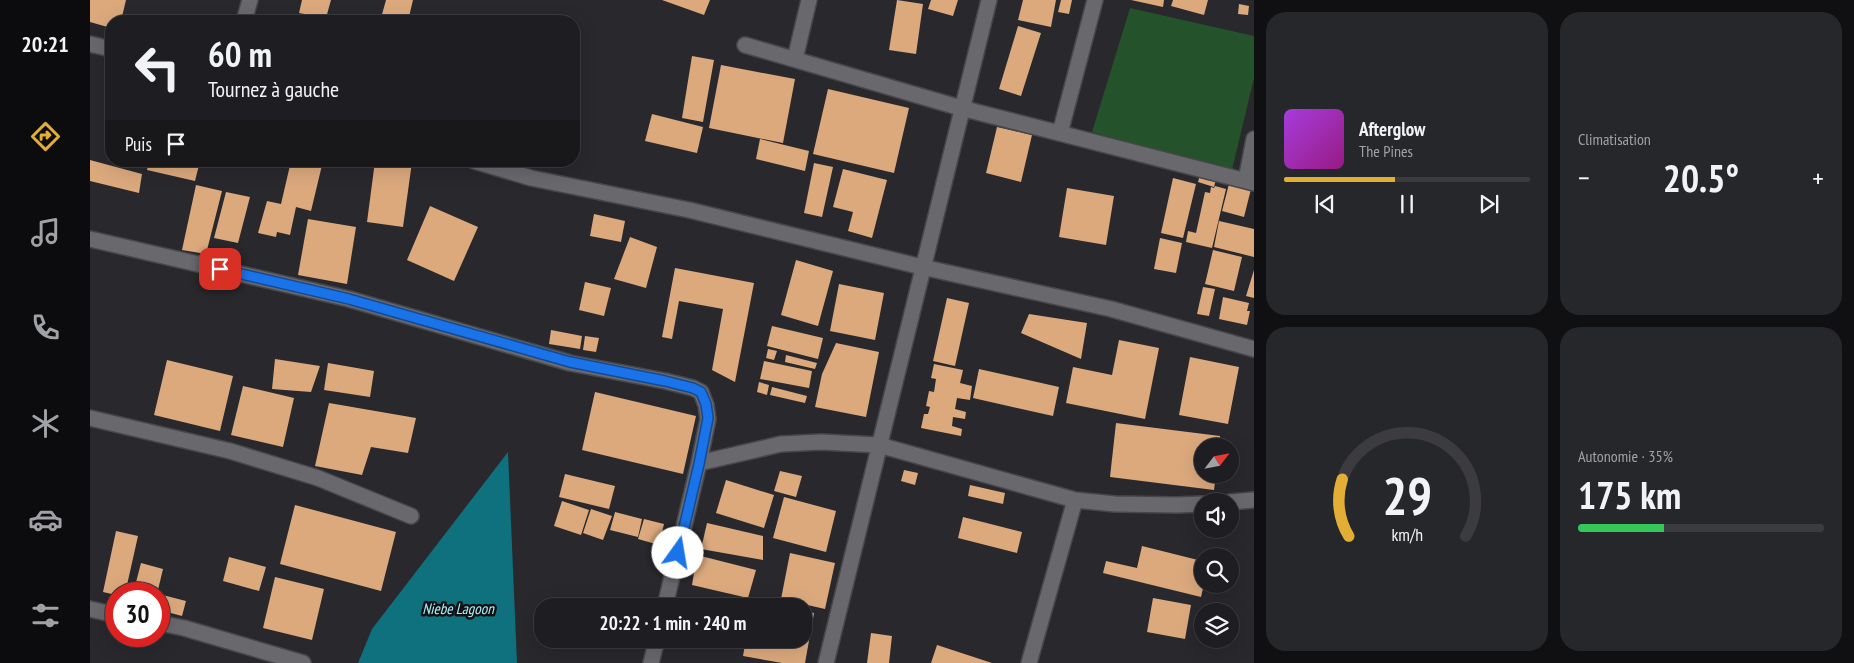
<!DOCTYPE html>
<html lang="fr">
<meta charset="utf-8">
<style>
body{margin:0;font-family:"PT Sans Narrow",sans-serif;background:#26272a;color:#f1f3f6;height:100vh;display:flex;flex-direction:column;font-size:19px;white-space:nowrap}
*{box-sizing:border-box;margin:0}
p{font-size:16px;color:#a1a2a5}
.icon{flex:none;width:28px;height:28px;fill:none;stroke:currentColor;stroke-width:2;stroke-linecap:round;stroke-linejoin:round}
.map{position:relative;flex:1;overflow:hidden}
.side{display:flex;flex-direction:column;gap:12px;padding:12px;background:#101013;width:600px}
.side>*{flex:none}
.banner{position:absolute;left:15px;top:15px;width:475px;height:152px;border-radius:20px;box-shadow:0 5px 20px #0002,0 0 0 1px #3c3c40;background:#1e1e22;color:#f1f3f6;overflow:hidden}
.needle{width:32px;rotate:58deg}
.tools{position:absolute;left:1104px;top:438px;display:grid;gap:10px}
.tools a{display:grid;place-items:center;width:45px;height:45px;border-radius:50%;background:#1e1e22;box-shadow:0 5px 20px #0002,0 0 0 1px #3c3c40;font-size:25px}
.speed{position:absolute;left:15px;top:582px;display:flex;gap:10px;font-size:25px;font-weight:700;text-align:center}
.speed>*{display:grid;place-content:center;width:65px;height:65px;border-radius:50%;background:#1e1e22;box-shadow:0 5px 20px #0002,0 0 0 1px #3c3c40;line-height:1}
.speed .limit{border:8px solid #d22;background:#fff;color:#111}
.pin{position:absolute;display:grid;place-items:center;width:42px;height:42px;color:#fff;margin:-21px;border-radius:10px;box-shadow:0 2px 8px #0006}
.me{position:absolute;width:55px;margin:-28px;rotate:13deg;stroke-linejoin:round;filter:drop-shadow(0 0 4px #0008)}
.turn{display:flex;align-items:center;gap:18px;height:105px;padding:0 20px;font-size:22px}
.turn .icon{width:65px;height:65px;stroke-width:2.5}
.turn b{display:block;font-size:35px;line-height:42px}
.then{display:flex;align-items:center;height:48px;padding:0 20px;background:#0003;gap:10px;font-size:19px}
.big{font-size:38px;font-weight:800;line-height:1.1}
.side .tile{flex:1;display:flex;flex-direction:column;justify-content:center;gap:8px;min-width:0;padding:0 18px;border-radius:20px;background:#26272a}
.side .dial{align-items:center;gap:0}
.dial svg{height:130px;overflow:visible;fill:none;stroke:#3c3c40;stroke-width:7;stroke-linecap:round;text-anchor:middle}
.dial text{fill:#f1f3f6;stroke:none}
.song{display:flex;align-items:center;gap:15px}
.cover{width:60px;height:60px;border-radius:8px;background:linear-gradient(135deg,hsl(280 70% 55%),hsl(310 70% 35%))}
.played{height:5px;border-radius:2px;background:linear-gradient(90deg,#e3ae35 45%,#3c3c40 45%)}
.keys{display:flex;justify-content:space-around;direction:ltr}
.heat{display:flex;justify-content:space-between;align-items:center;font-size:28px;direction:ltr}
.charge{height:8px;border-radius:4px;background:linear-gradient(90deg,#34c759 35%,#3c3c40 0)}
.side .tiles{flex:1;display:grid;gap:12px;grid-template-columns:repeat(2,1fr)}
.trip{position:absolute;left:444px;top:598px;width:278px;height:50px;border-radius:20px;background:#1e1e22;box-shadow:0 5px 20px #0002,0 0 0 1px #3c3c40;font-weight:800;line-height:50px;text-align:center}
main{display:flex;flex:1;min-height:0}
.menu{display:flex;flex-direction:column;width:90px;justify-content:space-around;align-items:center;background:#0c0c0e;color:#a1a2a5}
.menu .icon{width:35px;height:35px}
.menu .on{color:#e3ae35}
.menu b{font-size:22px;color:#f1f3f6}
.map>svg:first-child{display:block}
</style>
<main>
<nav class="menu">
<b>20:21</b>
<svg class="icon on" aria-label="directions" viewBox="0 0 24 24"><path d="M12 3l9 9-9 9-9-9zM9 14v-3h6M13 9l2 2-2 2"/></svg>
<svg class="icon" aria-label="music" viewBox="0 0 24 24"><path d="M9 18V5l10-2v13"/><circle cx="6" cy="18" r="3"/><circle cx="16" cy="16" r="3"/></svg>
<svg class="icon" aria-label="phone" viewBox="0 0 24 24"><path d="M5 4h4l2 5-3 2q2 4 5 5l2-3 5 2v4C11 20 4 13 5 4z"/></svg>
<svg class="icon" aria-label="climate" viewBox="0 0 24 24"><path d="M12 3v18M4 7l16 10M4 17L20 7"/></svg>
<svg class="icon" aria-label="car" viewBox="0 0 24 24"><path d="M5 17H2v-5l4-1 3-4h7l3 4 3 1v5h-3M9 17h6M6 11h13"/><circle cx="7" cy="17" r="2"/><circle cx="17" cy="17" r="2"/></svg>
<svg class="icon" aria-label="filters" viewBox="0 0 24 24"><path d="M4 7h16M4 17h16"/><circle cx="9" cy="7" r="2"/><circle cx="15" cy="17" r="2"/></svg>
</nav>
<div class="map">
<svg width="1164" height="663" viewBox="0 0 1164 663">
<rect width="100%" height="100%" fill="#28282d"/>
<path fill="#23522b" d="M1040,8L1164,36V78L1142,170L1002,132Z"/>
<path fill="#0f707e" d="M418,452L427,663H268L282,629Z"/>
<path fill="#dca97d" d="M0,0H36L31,21H21V28L0,22Z
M212,0H241L236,18L245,21H236V18L209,13Z
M296,0H323L318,21L291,18Z
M572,0H620L614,15Z
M807,0L833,4L826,54L799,50Z
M841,0H868L863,16L838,9Z
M933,0H966L961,27L928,20Z
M971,0H982L979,14L968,12Z
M1041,0H1074L1073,7Z
M1083,0H1118L1114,15L1081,6Z
M1149,4L1159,6L1158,15L1148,14Z
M928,26L951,33L931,96L909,89Z
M602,56L624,60L613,122L592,118Z
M631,65L705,79L693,143L619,128Z
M738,89L819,108L804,173L723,154Z
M562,114L613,127L607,153L555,141Z
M907,127L942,135L931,182L896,173Z
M670,139L719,151L715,171L666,159Z
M0,160L52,174L49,193L0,181Z
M59,161H110L105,181L57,170Z
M132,161H154L152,166Z
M201,161H233L221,211L206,207L200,235L187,232L186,237L168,233L177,201L191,204Z
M285,161L322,162L313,227L277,222Z
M724,163L743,167L732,217L714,213Z
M753,169L797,180L782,238L758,231L763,212L743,207Z
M1110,175L1126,179L1124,187L1108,182Z
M1083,178L1106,184L1093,238L1071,233Z
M1139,184L1161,189L1154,217L1132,211Z
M106,185L132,191L116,254L92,250Z
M1125,186L1136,189L1122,248L1096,242L1098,231L1106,233L1115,192L1120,193L1121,187L1124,188Z
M977,188L1024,196L1016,245L969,237Z
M136,192L160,197L148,243L124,238Z
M340,206L388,227L364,281L317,260Z
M504,214L535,221L531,242L500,236Z
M218,219L266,227L257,284L208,275Z
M1129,221L1164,229V257L1124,247Z
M540,237L567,247L556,288L524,279Z
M1070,238L1092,243L1086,273L1064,269Z
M1123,250L1152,257L1144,291L1115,284Z
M706,260L743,271L728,326L691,315Z
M585,268L664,283L645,382L622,370L633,309L589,301L582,339L572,337Z
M1164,270V298L1156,296Z
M495,282L521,288L514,316L489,310Z
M749,284L794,293L785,340L740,331Z
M1113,287L1125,289L1119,316L1107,314Z
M1133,297L1159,303L1157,311H1160L1157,325L1129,319Z
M857,298L879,303L865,366L843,361Z
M939,314L997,323L991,359L931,333Z
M682,326L733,338L728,359L677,346Z
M461,330L492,336L490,349L459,344Z
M495,336L509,338L506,352L493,350Z
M1029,340L1069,348L1055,419L976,403L983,367L1022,375Z
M746,343L789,352L776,417L725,407L732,374Z
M678,349L687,351L684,360L676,358Z
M696,355L727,363L725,369L695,362Z
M1100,357L1149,367L1138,424L1089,415Z
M185,359L230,366L221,392L182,389Z
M77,360L143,376L130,431L64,415Z
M674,361L722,371L719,388L670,379Z
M238,363L284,371L280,397L234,390Z
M844,364L873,370L870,383L882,386L880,400L867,398L865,409L876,412L875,419L863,417L862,426L872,429L871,436L831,428L834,414H838L840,407L836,406L839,391L844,392L846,379L841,378Z
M889,369L969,387L963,416L883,398Z
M669,382L679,385L677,395L667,392Z
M153,386L204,398L193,447L141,435Z
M682,387L717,396L715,403L680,395Z
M505,392L606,416L593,474L492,450Z
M239,403L326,418L318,453L281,447L272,475L225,466Z
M1026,423L1130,436L1129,446H1112V474H1126L1124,490L1020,477Z
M814,470L828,473L825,485L811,481Z
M690,471L712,476L706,497L684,491Z
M475,474L525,486L519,509L469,497Z
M636,480L684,495L674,528L626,513Z
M880,485L915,493L913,504L878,496Z
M694,497L746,511L736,552L683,538Z
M472,501L499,510L491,535L464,526Z
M205,505L306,532L291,591L190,564Z
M501,509L522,516L513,540L493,533Z
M525,512L552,519L548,537L520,530Z
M873,517L932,532L927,553L868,538Z
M554,519L574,524L569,545L548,539Z
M617,523L673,536V560L611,549Z
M26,531L48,536L35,594L26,595L13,592Z
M1052,546L1112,561V584H1114L1111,597L1013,573L1016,561L1047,568Z
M700,553L745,563L735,609L691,599Z
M607,555L666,570L658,598L602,585Z
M139,557L176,567L169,591L133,581Z
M51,563L73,569L67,594H43Z
M185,577L234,589L222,640L173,628Z
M69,594L96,601L92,616L69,610Z
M1063,598L1101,605L1095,639L1057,632Z
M663,602L680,605V606H662Z
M712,611L724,613L715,663H692L653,656L656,639H712Z
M781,633L802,636L799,663H777Z
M500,639H520L518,644Z
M847,645L902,663H841Z"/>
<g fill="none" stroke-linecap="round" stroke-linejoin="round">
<g stroke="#47474a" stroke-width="18">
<path id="minor" d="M154,21L160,0
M0,44L21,49
M655,45L871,108L1164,183
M705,59L719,0
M970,133L1005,0
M384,161L441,178L599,210L832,267L1021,309L1164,349
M1156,180L1164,139
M0,239L259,299L480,363L575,381L603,388L611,392L616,405L618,419L609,463L575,606
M0,418L140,451L228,478L321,516
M609,463L691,444L731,442L789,445L985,500L1025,504L1087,505L1112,504
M1140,502L1164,500
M0,609L26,615
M69,623L94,628L213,663
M561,663L567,639
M736,663L899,0
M939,663L985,500"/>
</g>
<use href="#minor" stroke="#68686d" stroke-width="15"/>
</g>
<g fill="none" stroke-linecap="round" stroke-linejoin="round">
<g stroke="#114b97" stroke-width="12">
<path id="route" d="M130,269L259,299L480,362L575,381L603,388L611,392L616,404L618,418L609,464L588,553"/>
</g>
<use href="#route" stroke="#1a73e8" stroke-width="9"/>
</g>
<g text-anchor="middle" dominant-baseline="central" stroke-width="5" stroke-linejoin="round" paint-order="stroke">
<g font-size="15" font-style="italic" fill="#aff0fe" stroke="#111113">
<text x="368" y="608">Niebe Lagoon</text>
</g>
</g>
</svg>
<div class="tools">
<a><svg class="needle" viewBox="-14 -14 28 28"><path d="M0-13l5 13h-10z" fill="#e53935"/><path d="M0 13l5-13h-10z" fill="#a1a2a5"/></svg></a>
<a><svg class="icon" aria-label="sound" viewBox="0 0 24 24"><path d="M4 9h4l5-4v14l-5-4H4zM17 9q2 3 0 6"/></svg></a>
<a><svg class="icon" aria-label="search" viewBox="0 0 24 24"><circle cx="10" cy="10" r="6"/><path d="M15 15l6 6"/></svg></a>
<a><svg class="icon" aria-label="layers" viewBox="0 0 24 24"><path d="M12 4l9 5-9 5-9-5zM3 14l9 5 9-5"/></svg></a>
</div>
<div class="speed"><div class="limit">30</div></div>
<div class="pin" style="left:130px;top:269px;background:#d93025"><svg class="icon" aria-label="arrive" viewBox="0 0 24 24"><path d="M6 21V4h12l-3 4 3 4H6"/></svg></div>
<svg class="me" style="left:588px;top:553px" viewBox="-20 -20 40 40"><circle r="19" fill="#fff"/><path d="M0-13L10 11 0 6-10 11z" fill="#1a73e8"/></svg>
<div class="trip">20:22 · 1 min · 240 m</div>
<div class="banner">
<div class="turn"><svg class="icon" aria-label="left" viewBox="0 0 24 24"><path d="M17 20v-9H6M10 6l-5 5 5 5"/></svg><div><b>60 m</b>Tournez à gauche</div></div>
<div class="then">Puis<svg class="icon" aria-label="arrive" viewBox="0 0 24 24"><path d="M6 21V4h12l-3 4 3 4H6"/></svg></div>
</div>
</div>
<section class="side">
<div class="tiles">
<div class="tile">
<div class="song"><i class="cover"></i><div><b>Afterglow</b><p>The Pines</p></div></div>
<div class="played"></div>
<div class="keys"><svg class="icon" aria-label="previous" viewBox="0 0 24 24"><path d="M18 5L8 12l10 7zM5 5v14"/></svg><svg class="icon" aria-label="pause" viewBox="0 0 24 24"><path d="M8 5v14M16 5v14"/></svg><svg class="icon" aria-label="next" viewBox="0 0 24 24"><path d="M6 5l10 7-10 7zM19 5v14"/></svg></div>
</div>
<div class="tile"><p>Climatisation</p>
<div class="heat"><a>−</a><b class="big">20.5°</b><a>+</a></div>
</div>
<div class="tile dial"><svg viewBox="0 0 100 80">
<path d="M14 69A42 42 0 1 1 86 69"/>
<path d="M14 69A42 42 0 0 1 10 34" stroke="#e3ae35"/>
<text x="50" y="56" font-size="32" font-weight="700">29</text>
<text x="50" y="72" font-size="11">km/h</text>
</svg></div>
<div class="tile"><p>Autonomie · 35%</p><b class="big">175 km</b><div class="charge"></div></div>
</div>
</section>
</main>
